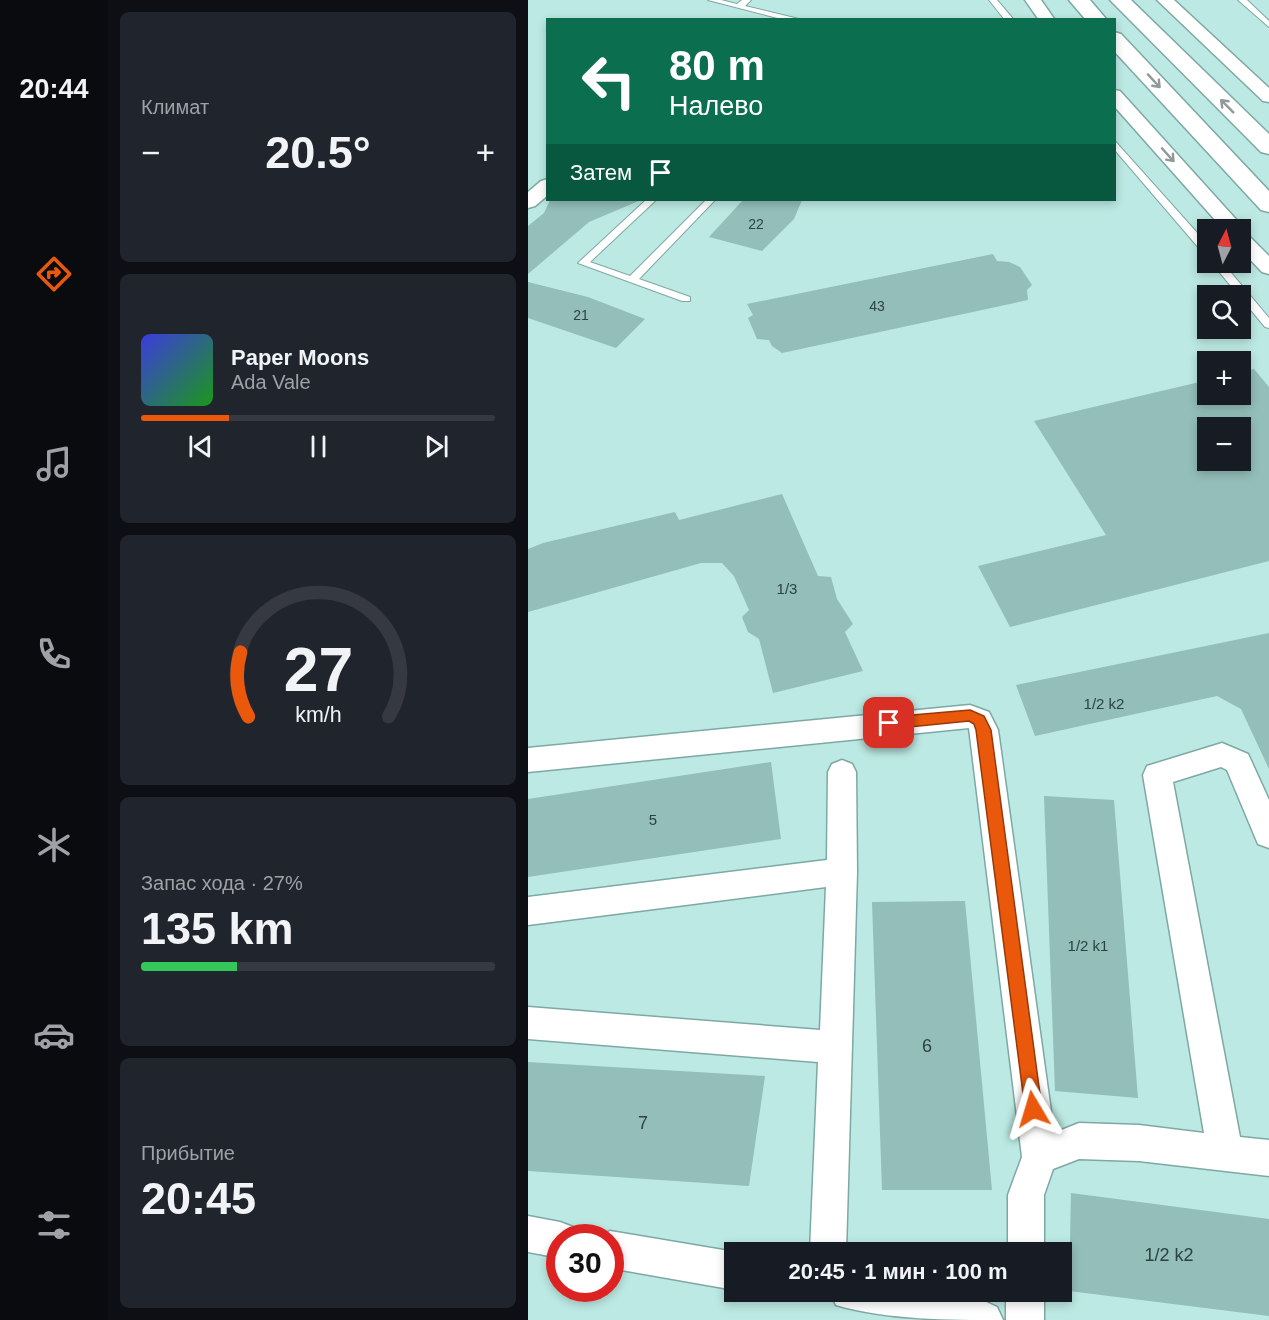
<!DOCTYPE html>
<html lang="ru">
<meta charset="utf-8">
<style>
body{margin:0;font-family:Helvetica,sans-serif;background:#20242c;color:#f1f3f6;height:100vh;display:flex;flex-direction:column;font-size:22px;white-space:nowrap}
*{box-sizing:border-box;margin:0}
p{font-size:20px;color:#9ea1a6}
.icon{flex:none;width:33px;height:33px;fill:none;stroke:currentColor;stroke-width:2;stroke-linecap:round;stroke-linejoin:round}
.map{position:relative;flex:1;overflow:hidden}
.sheet{display:flex;flex-direction:column;gap:12px;padding:12px;background:#0d0f14;width:420px}
.sheet>*{flex:none}
.guide{position:absolute;left:18px;top:18px;width:570px;height:183px;border-radius:0px;box-shadow:0 3px 9px #0003;background:#0b6e4f;color:#fff;overflow:hidden}
.needle{width:39px;rotate:6deg}
.controls{position:absolute;left:669px;top:219px;display:grid;gap:12px}
.controls a{display:grid;place-items:center;width:54px;height:54px;border-radius:0px;background:#171b24;box-shadow:0 3px 9px #0003;font-size:30px}
.speed{position:absolute;left:18px;top:1224px;display:flex;gap:12px;font-size:30px;font-weight:700;text-align:center}
.speed>*{display:grid;place-content:center;width:78px;height:78px;border-radius:50%;background:#171b24;box-shadow:0 3px 9px #0003;line-height:1}
.speed .limit{border:9px solid #d22;background:#fff;color:#111}
.pin{position:absolute;display:grid;place-items:center;width:51px;height:51px;color:#fff;margin:-26px;border-radius:12px;box-shadow:0 3px 9px #0006}
.me{position:absolute;width:66px;margin:-33px;rotate:353deg;stroke-linejoin:round;filter:drop-shadow(0 0 4px #0008)}
.turn{display:flex;align-items:center;gap:21px;height:126px;padding:0 24px;font-size:27px}
.turn .icon{width:78px;height:78px;stroke-width:2.5}
.turn b{display:block;font-size:42px;line-height:51px}
.then{display:flex;align-items:center;height:57px;padding:0 24px;background:#0003;gap:12px;font-size:22px}
.big{font-size:45px;font-weight:600;line-height:1.1}
.sheet .widget{flex:1;display:flex;flex-direction:column;justify-content:center;gap:9px;min-width:0;padding:0 21px;border-radius:9px;background:#20242c}
.sheet .dial{align-items:center;gap:0}
.dial svg{height:156px;overflow:visible;fill:none;stroke:#363941;stroke-width:7;stroke-linecap:round;text-anchor:middle}
.dial text{fill:#f1f3f6;stroke:none}
.song{display:flex;align-items:center;gap:18px}
.cover{width:72px;height:72px;border-radius:9px;background:linear-gradient(135deg,hsl(240 70% 55%),hsl(120 70% 35%))}
.played{height:6px;border-radius:3px;background:linear-gradient(90deg,#ea580c 25%,#363941 25%)}
.keys{display:flex;justify-content:space-around;direction:ltr}
.heat{display:flex;justify-content:space-between;align-items:center;font-size:33px;direction:ltr}
.charge{height:9px;border-radius:4px;background:linear-gradient(90deg,#34c759 27%,#363941 0)}
.trip{position:absolute;left:196px;top:1242px;width:348px;height:60px;border-radius:0px;background:#171b24;box-shadow:0 3px 9px #0003;font-weight:600;line-height:60px;text-align:center}
main{display:flex;flex:1;min-height:0}
.tab-bar{display:flex;flex-direction:column;width:108px;justify-content:space-around;align-items:center;background:#090b0e;color:#9ea1a6}
.tab-bar .icon{width:42px;height:42px}
.tab-bar .selected{color:#ea580c}
.tab-bar b{font-size:27px;color:#f1f3f6}
.map>svg:first-child{display:block}
</style>
<main>
<nav class="tab-bar">
<b>20:44</b>
<svg class="icon selected" aria-label="directions" viewBox="0 0 24 24"><path d="M12 3l9 9-9 9-9-9zM9 14v-3h6M13 9l2 2-2 2"/></svg>
<svg class="icon" aria-label="music" viewBox="0 0 24 24"><path d="M9 18V5l10-2v13"/><circle cx="6" cy="18" r="3"/><circle cx="16" cy="16" r="3"/></svg>
<svg class="icon" aria-label="phone" viewBox="0 0 24 24"><path d="M5 4h4l2 5-3 2q2 4 5 5l2-3 5 2v4C11 20 4 13 5 4z"/></svg>
<svg class="icon" aria-label="climate" viewBox="0 0 24 24"><path d="M12 3v18M4 7l16 10M4 17L20 7"/></svg>
<svg class="icon" aria-label="car" viewBox="0 0 24 24"><path d="M5 17H2v-5l4-1 3-4h7l3 4 3 1v5h-3M9 17h6M6 11h13"/><circle cx="7" cy="17" r="2"/><circle cx="17" cy="17" r="2"/></svg>
<svg class="icon" aria-label="filters" viewBox="0 0 24 24"><path d="M4 7h16M4 17h16"/><circle cx="9" cy="7" r="2"/><circle cx="15" cy="17" r="2"/></svg>
</nav>
<section class="sheet">
<div class="widget"><p>Климат</p>
<div class="heat"><a>−</a><b class="big">20.5°</b><a>+</a></div>
</div>
<div class="widget">
<div class="song"><i class="cover"></i><div><b>Paper Moons</b><p>Ada Vale</p></div></div>
<div class="played"></div>
<div class="keys"><svg class="icon" aria-label="previous" viewBox="0 0 24 24"><path d="M18 5L8 12l10 7zM5 5v14"/></svg><svg class="icon" aria-label="pause" viewBox="0 0 24 24"><path d="M8 5v14M16 5v14"/></svg><svg class="icon" aria-label="next" viewBox="0 0 24 24"><path d="M6 5l10 7-10 7zM19 5v14"/></svg></div>
</div>
<div class="widget dial"><svg viewBox="0 0 100 80">
<path d="M14 69A42 42 0 1 1 86 69"/>
<path d="M14 69A42 42 0 0 1 10 36" stroke="#ea580c"/>
<text x="50" y="56" font-size="32" font-weight="700">27</text>
<text x="50" y="72" font-size="11">km/h</text>
</svg></div>
<div class="widget"><p>Запас хода · 27%</p><b class="big">135 km</b><div class="charge"></div></div>
<div class="widget"><p>Прибытие</p><b class="big">20:45</b></div>
</section>
<div class="map">
<svg width="741" height="1320" viewBox="0 0 741 1320">
<rect width="100%" height="100%" fill="#bce9e3"/>
<path fill="#93beb9" fill-rule="evenodd" d="M22,200H113L61,222L0,274V226L16,213Z
M215,200H274L266,219L234,251L181,237Z
M465,254L469,261L481,262L492,267L504,285L499,290L500,300L254,353L244,346L241,340L229,339L220,318L225,315L219,304Z
M0,282L60,297L117,319L88,348L0,318Z
M726,369L741,387V561L482,627L450,566L578,535L506,421L680,380V394H712V372ZM680,428H712V460H680Z
M254,494L290,576L303,577L309,599L325,624L317,632L335,671L245,693L231,639L220,632L214,617L221,610L206,576L194,563H173L0,612V549L15,543L147,512L151,520Z
M741,633V769L713,709L689,696L507,736L488,685Z
M243,762L253,839L0,877V799Z
M516,796L586,800L610,1098L527,1091Z
M437,901L464,1190H354L344,902Z
M0,1062L237,1076L221,1186L0,1171Z
M543,1193L741,1219V1316L541,1291Z"/>
<g fill="none" stroke-linecap="round" stroke-linejoin="round">
<g stroke="#7ea8a4" stroke-width="2">
<path id="lane" d="M180,0H193L209,4L214,0H223L217,6L275,20H257Z
M461,0H469L486,20H477Z
M710,0H719L741,21V27Z
M586,140L680,245V255L676,254L586,149Z
M118,200H128L62,262L102,276L178,200H187L111,279L162,297V301H154L50,263Z
M683,262H694L741,318V328L737,327Z"/>
</g>
<g stroke="#7ea8a4" stroke-width="3">
<path id="street" d="M497,0H513L527,20H511Z
M629,0H646L741,88V102L735,101Z
M586,90L592,91L714,226L716,231L741,256V274L734,272L712,249V230H696L586,106Z
M20,179V195L7,206L0,208V192L13,181Z
M442,705L461,712L470,730L526,1133L551,1123L611,1125L676,1133L615,775L619,766L694,743L720,754L741,800V848L730,844L699,770L693,767L645,782L712,1137L741,1140V1176L611,1161L551,1159L525,1169L516,1195V1252H480V1195L494,1157L441,728L0,772V748Z
M314,760L324,764L328,772L329,872L318,1252H282L290,1062L0,1039V1007L292,1030L298,887L0,925V897L299,860L300,772L304,764Z
M0,1216L32,1222L45,1227L49,1238H32V1258L0,1252Z
M82,1231L207,1252V1290L82,1268V1238H68Z
M302,1292H410L456,1301L469,1307L475,1320C420,1320 360,1320 308,1305Z
M478,1292H516V1320H478Z"/>
</g>
<g stroke="#7ea8a4" stroke-width="3">
<path id="secondary" d="M541,0H562L579,20H558Z
M582,0H603L741,134V154L733,152Z
M586,32L593,34L741,191V212L733,210L586,51Z"/>
</g>
<use href="#lane" fill="#fff" fill-rule="evenodd"/>
<use href="#street" fill="#fff" fill-rule="evenodd"/>
<use href="#secondary" fill="#fff" fill-rule="evenodd"/>
</g>
<defs><path id="oneway-shaft" d="M-6 0H5M1.5-3L5.5 0L1.5 3" fill="none" stroke-width="1.6" stroke-linecap="round" stroke-linejoin="round" transform="scale(1.5)"/></defs>
<g stroke="#909898">
<use href="#oneway-shaft" transform="translate(626 81) rotate(47)"/>
<use href="#oneway-shaft" transform="translate(699 106) rotate(-135)"/>
<use href="#oneway-shaft" transform="translate(640 155) rotate(48)"/>
</g>
<path fill="#ea580c" stroke="#983908" stroke-width="1.5" d="M442,710L456,716L463,730L514,1109L512,1115L505,1118L499,1115L497,1109L448,730L446,724L441,721L361,729L356,727L354,723L356,719L361,717Z"/>
<g text-anchor="middle" dominant-baseline="central" stroke-width="4.5" stroke-linejoin="round" paint-order="stroke">
<g font-size="14" fill="#2c4341">
<text x="228" y="224">22</text>
<text x="349" y="306">43</text>
<text x="53" y="315">21</text>
</g>
<g font-size="15" fill="#2c4341">
<text x="259" y="588">1/3</text>
<text x="576" y="703">1/2 k2</text>
<text x="125" y="819">5</text>
<text x="560" y="945">1/2 k1</text>
</g>
<g font-size="18" fill="#2c4341">
<text x="399" y="1046">6</text>
<text x="115" y="1123">7</text>
<text x="641" y="1255">1/2 k2</text>
</g>
</g>
</svg>
<div class="controls">
<a><svg class="needle" viewBox="-14 -14 28 28"><path d="M0-13l5 13h-10z" fill="#e53935"/><path d="M0 13l5-13h-10z" fill="#9ea1a6"/></svg></a>
<a><svg class="icon" aria-label="search" viewBox="0 0 24 24"><circle cx="10" cy="10" r="6"/><path d="M15 15l6 6"/></svg></a>
<a>+</a>
<a>−</a>
</div>
<div class="speed"><div class="limit">30</div></div>
<div class="pin" style="left:361px;top:723px;background:#d93025"><svg class="icon" aria-label="arrive" viewBox="0 0 24 24"><path d="M6 21V4h12l-3 4 3 4H6"/></svg></div>
<svg class="me" style="left:505px;top:1109px" viewBox="-20 -20 40 40"><path d="M0-17L14 15 0 8-14 15z" fill="#ea580c" stroke="#fff" stroke-width="4"/></svg>
<div class="trip">20:45 · 1 мин · 100 m</div>
<div class="guide">
<div class="turn"><svg class="icon" aria-label="left" viewBox="0 0 24 24"><path d="M17 20v-9H6M10 6l-5 5 5 5"/></svg><div><b>80 m</b>Налево</div></div>
<div class="then">Затем<svg class="icon" aria-label="arrive" viewBox="0 0 24 24"><path d="M6 21V4h12l-3 4 3 4H6"/></svg></div>
</div>
</div>
</main>
